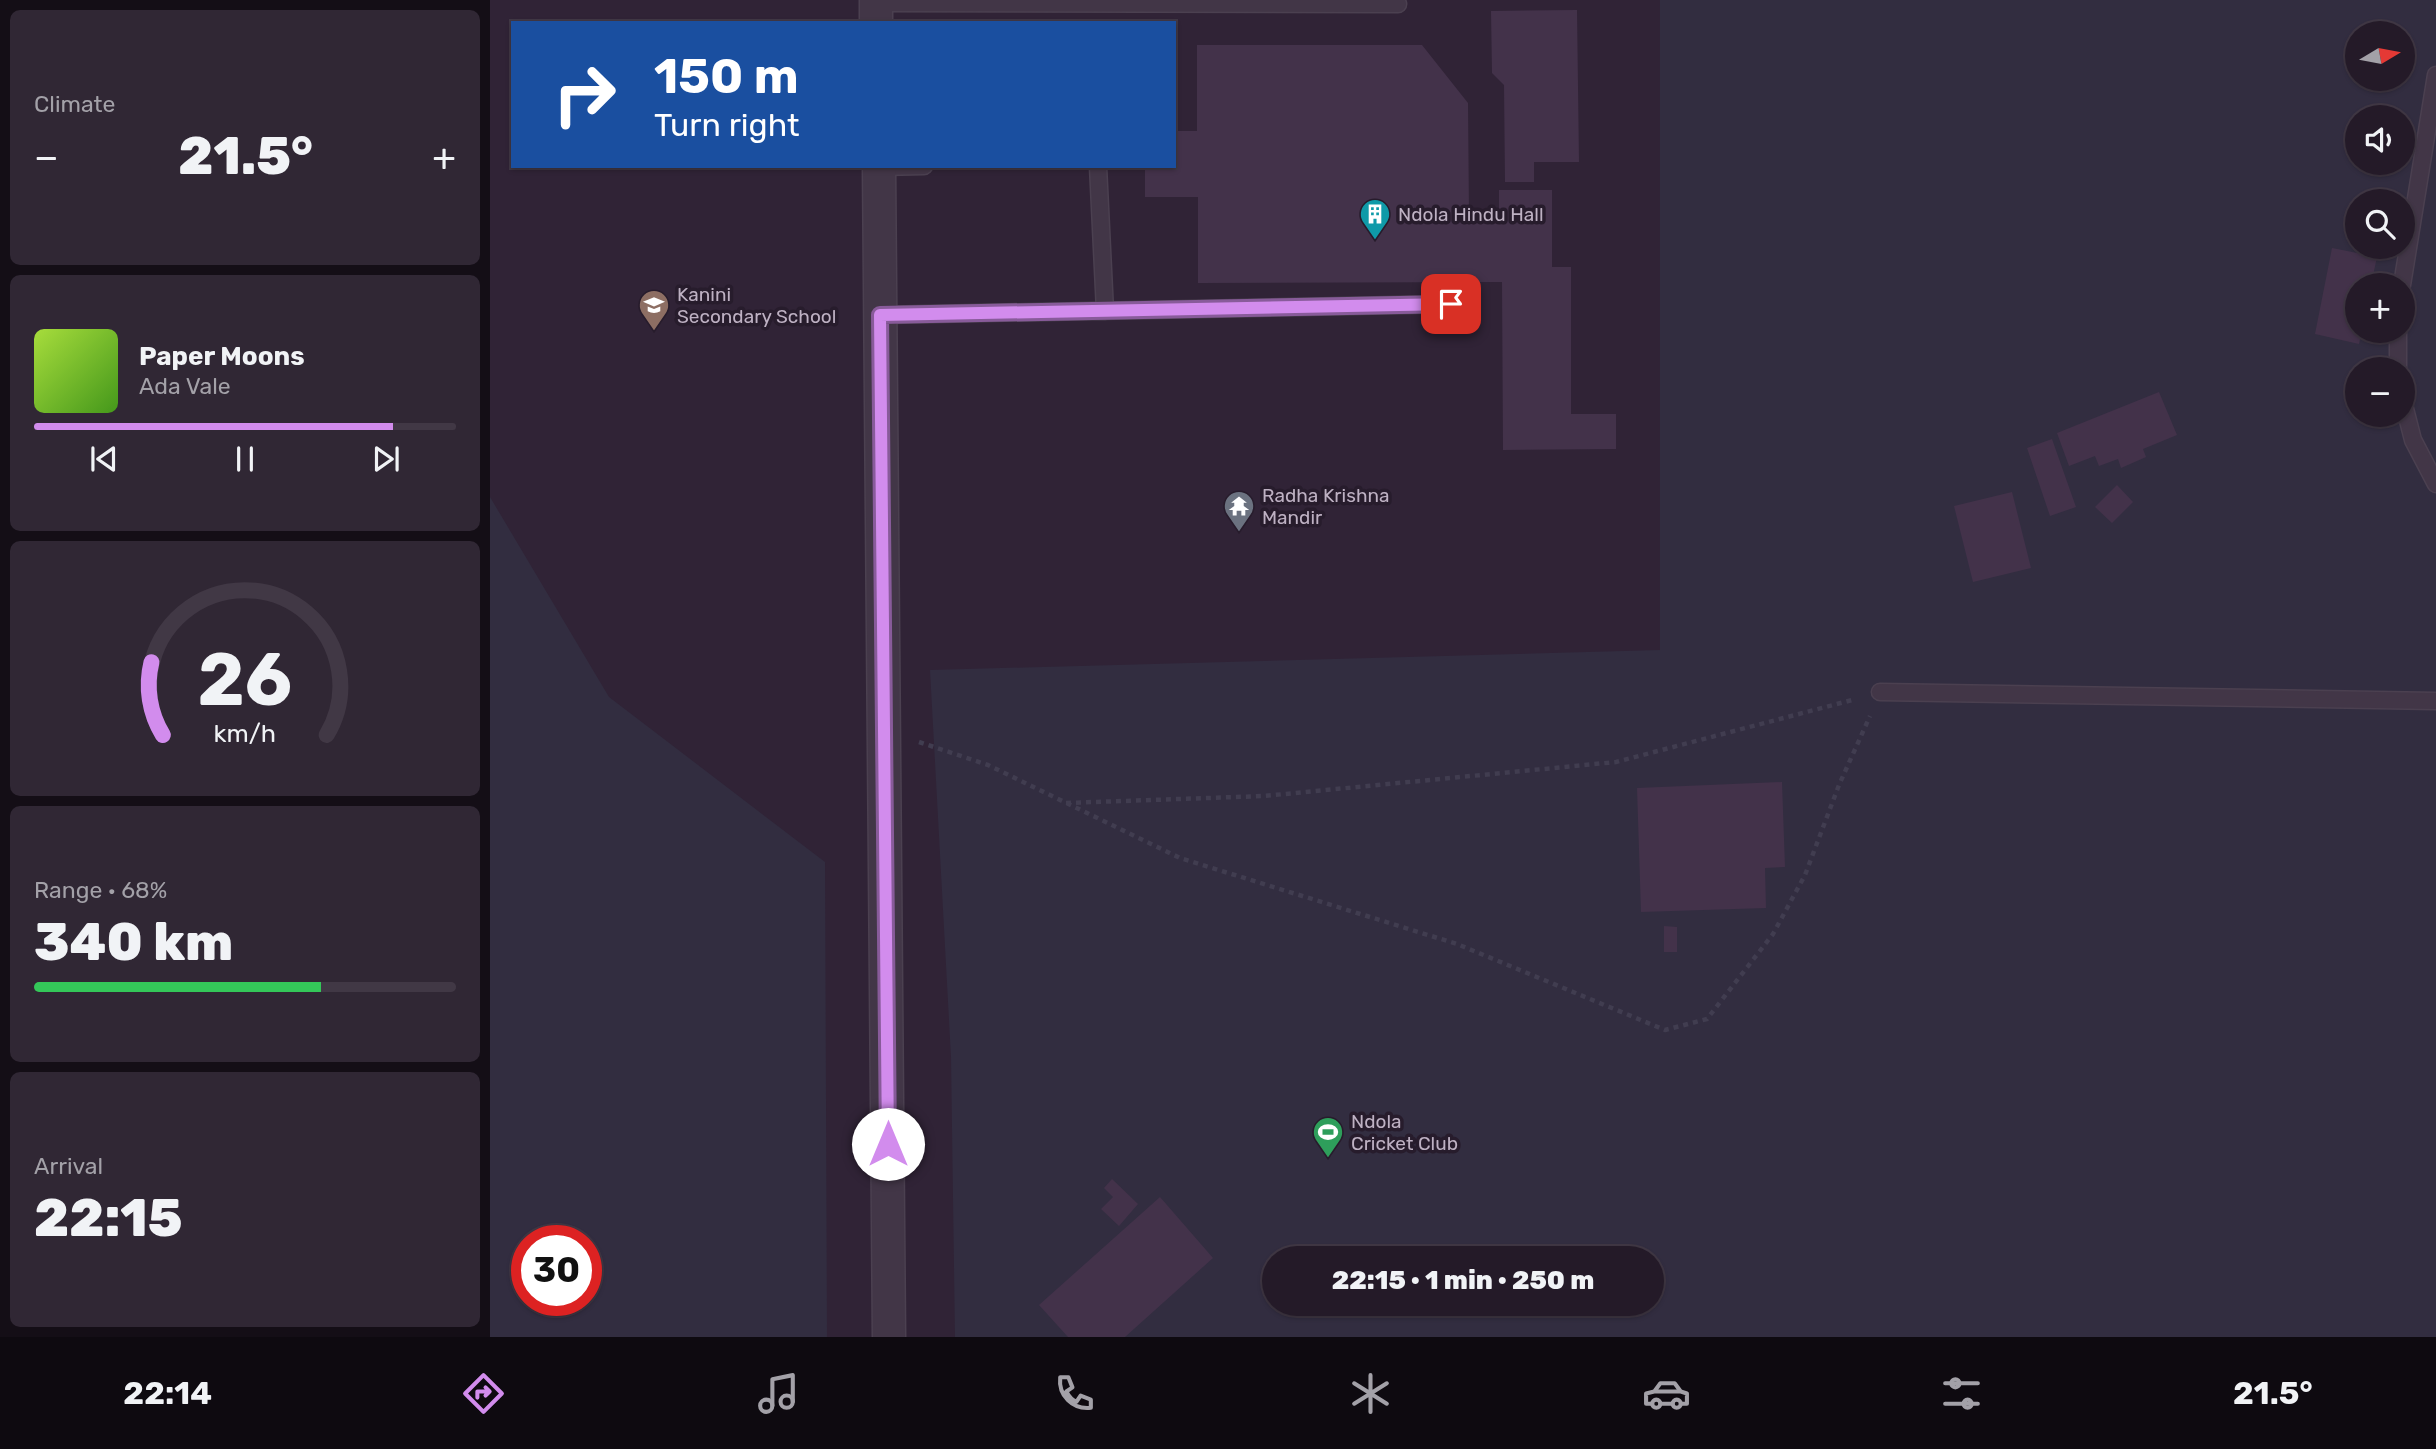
<!DOCTYPE html>
<meta charset="utf-8">
<style>
body{margin:0;font-family:Rubik,sans-serif;background:#302734;color:#f1f3f6;height:100vh;display:flex;flex-direction:column;font-size:26px;white-space:nowrap}
*{box-sizing:border-box;margin:0}
p{font-size:23px;color:#a3a1a8}
.icon{flex:none;width:38px;height:38px;fill:none;stroke:currentColor;stroke-width:2;stroke-linecap:round;stroke-linejoin:round}
.map{position:relative;flex:1;overflow:hidden}
.sheet{display:flex;flex-direction:column;gap:10px;padding:10px;background:#140e16;width:490px}
.sheet>*{flex:none}
.banner{position:absolute;left:21px;top:21px;width:665px;height:147px;border-radius:0px;box-shadow:0 2px 5px #0004,0 0 0 2px #413845;background:#1a4fa0;color:#fff;overflow:hidden}
.needle{width:46px;rotate:80deg}
.buttons{position:absolute;left:1855px;top:21px;display:grid;gap:14px}
.buttons a{display:grid;place-items:center;width:70px;height:70px;border-radius:50%;background:#241a28;box-shadow:0 2px 5px #0004,0 0 0 2px #413845;font-size:35px}
.speed{position:absolute;left:21px;top:1225px;display:flex;gap:14px;font-size:35px;font-weight:700;text-align:center}
.speed>*{display:grid;place-content:center;width:91px;height:91px;border-radius:50%;background:#241a28;box-shadow:0 2px 5px #0004,0 0 0 2px #413845;line-height:1}
.speed .limit{border:10px solid #d22;background:#fff;color:#111}
.pin{position:absolute;display:grid;place-items:center;width:60px;height:60px;color:#fff;margin:-30px;border-radius:14px;box-shadow:0 4px 10px #0006}
.me{position:absolute;width:77px;margin:-38px;rotate:0deg;stroke-linejoin:round;filter:drop-shadow(0 0 5px #0008)}
.turn{display:flex;align-items:center;gap:24px;height:147px;padding:0 28px;font-size:32px}
.turn .icon{width:91px;height:91px;stroke-width:2.5}
.turn b{display:block;font-size:49px;line-height:60px}
.big{font-size:52px;font-weight:800;line-height:1.1}
.sheet .widget{flex:1;display:flex;flex-direction:column;justify-content:center;gap:10px;min-width:0;padding:0 24px;border-radius:10px;background:#302734}
.sheet .dial{align-items:center;gap:0}
.dial svg{height:182px;overflow:visible;fill:none;stroke:#413845;stroke-width:7;stroke-linecap:round;text-anchor:middle}
.dial text{fill:#f1f3f6;stroke:none}
.song{display:flex;align-items:center;gap:21px}
.cover{width:84px;height:84px;border-radius:10px;background:linear-gradient(135deg,hsl(80 70% 55%),hsl(100 70% 35%))}
.played{height:7px;border-radius:4px;background:linear-gradient(90deg,#d28ced 85%,#413845 85%)}
.keys{display:flex;justify-content:space-around;direction:ltr}
.heat{display:flex;justify-content:space-between;align-items:center;font-size:38px;direction:ltr}
.charge{height:10px;border-radius:5px;background:linear-gradient(90deg,#34c759 68%,#413845 0)}
.trip{position:absolute;left:772px;top:1246px;width:402px;height:70px;border-radius:35px;background:#241a28;box-shadow:0 2px 5px #0004,0 0 0 2px #413845;font-weight:800;line-height:70px;text-align:center}
.dock{display:flex;height:112px;justify-content:space-around;align-items:center;background:#0e0a10;color:#a3a1a8}
.dock .icon{width:49px;height:49px}
.dock .selected{color:#d28ced}
.dock b{font-size:32px;color:#f1f3f6}
main{display:flex;flex:1;min-height:0}
.map>svg:first-child{display:block}
</style>
<main>
<section class="sheet">
<div class="widget"><p>Climate</p>
<div class="heat"><a>−</a><b class="big">21.5°</b><a>+</a></div>
</div>
<div class="widget">
<div class="song"><i class="cover"></i><div><b>Paper Moons</b><p>Ada Vale</p></div></div>
<div class="played"></div>
<div class="keys"><svg class="icon" aria-label="previous" viewBox="0 0 24 24"><path d="M18 5L8 12l10 7zM5 5v14"/></svg><svg class="icon" aria-label="pause" viewBox="0 0 24 24"><path d="M8 5v14M16 5v14"/></svg><svg class="icon" aria-label="next" viewBox="0 0 24 24"><path d="M6 5l10 7-10 7zM19 5v14"/></svg></div>
</div>
<div class="widget dial"><svg viewBox="0 0 100 80">
<path d="M14 69A42 42 0 1 1 86 69"/>
<path d="M14 69A42 42 0 0 1 9 37" stroke="#d28ced"/>
<text x="50" y="56" font-size="32" font-weight="700">26</text>
<text x="50" y="72" font-size="11">km/h</text>
</svg></div>
<div class="widget"><p>Range · 68%</p><b class="big">340 km</b><div class="charge"></div></div>
<div class="widget"><p>Arrival</p><b class="big">22:15</b></div>
</section>
<div class="map">
<svg width="1946" height="1337" viewBox="0 0 1946 1337">
<rect width="100%" height="100%" fill="#302336"/>
<path fill="#322d40" fill-rule="evenodd" d="M1170,0H1946V1337H465L461,1057L440,670L1170,650ZM1867,33H1913V79H1867ZM1867,117H1913V163H1867ZM1867,201H1913V247H1867ZM1867,285H1913V331H1867ZM1867,369H1913V415H1867ZM784,1258H1162V1304H784Z
M0,497L119,697L335,862L337,1337H0ZM37,1241H96V1300H37Z"/>
<path fill="#43324a" d="M1087,10L1089,162H1044V182H1015L1014,85L1002,73L1001,11Z
M707,45H932L978,103L979,215H1009V190H1062V267H1081V414H1126V449L1013,450L1012,282L708,283V197H655V166H684V131H707Z
M1842,248L1887,257L1881,285H1867V331H1872L1869,344L1825,334Z
M1669,392L1687,435L1653,449L1656,457L1631,468L1628,459L1609,466L1605,456L1579,466L1567,433Z
M1562,439L1586,507L1560,516L1537,448Z
M1627,485L1643,502L1622,523L1605,507Z
M1522,492L1541,568L1483,582L1464,506Z
M1292,782L1295,867L1275,868L1276,908L1151,912L1147,788Z
M1174,926L1187,927V952H1174Z
M622,1179L648,1204L629,1226L611,1209L623,1197L614,1188Z
M670,1197L723,1258L635,1337H578L549,1305Z"/>
<g fill="none" stroke-linecap="round" stroke-linejoin="round">
<g stroke="#4b4050" stroke-width="19">
<path id="service" d="M386,3L908,4
M608,166L615,311
M389,167L434,166
M1912,285L1946,75
M390,315L961,304
M1908,331V369
M1913,401L1923,440L1946,484
M1390,692L1946,701"/>
</g>
<g stroke="#4b4050" stroke-width="35">
<path id="minor" d="M386,0V23
M389,166L399,1337"/>
</g>
<path stroke="#413d50" stroke-width="4.5" stroke-dasharray="5 5" stroke-linecap="butt" d="M429,742L498,765L690,858L967,944L1175,1030L1217,1019L1283,934L1315,875L1349,785L1380,716
M576,803L774,796L1126,762L1366,699"/>
<use href="#service" stroke="#423647" stroke-width="16"/>
<use href="#minor" stroke="#423647" stroke-width="32"/>
</g>
<g fill="none" stroke-linecap="round" stroke-linejoin="round">
<g stroke="#885b9a" stroke-width="18">
<path id="route" d="M398,1144L390,315L961,304"/>
</g>
<use href="#route" stroke="#d28ced" stroke-width="12"/>
</g>
<defs>
<g id="building-pin" transform="scale(1.575)"><path d="M0 17L-7.5 6A9.5 9.5 0 1 1 7.5 6Z" fill="#0f9aa8" stroke="#271c2c"/><path d="M-4-6H4V6H1V3H-1V6H-4ZM-2.5-4.3h1.7v1.8h-1.7ZM.8-4.3h1.7v1.8H.8ZM-2.5-1h1.7V.8h-1.7ZM.8-1h1.7V.8H.8Z" fill="#fff"/></g>
<g id="school-pin" transform="scale(1.575)"><path d="M0 17L-7.5 6A9.5 9.5 0 1 1 7.5 6Z" fill="#8d6e63" stroke="#271c2c"/><path d="M0-5L7-2L0 1L-7-2ZM-4 1L0 2.5L4 1V4Q0 6-4 4Z" fill="#fff"/></g>
<g id="temple-pin" transform="scale(1.575)"><path d="M0 17L-7.5 6A9.5 9.5 0 1 1 7.5 6Z" fill="#6b7280" stroke="#271c2c"/><path d="M0-6L5-2H3V0L6.5 2.5H4V6H1.5V3h-3V6H-4V2.5H-6.5L-3 0V-2H-5Z" fill="#fff"/></g>
<g id="stadium-pin" transform="scale(1.575)"><path d="M0 17L-7.5 6A9.5 9.5 0 1 1 7.5 6Z" fill="#2e9e5b" stroke="#271c2c"/><path d="M0-5a6.5 5 0 1 0 0 10a6.5 5 0 1 0 0-10ZM-3.5-1.8h7v3.6h-7Z" fill="#fff"/></g>
</defs>
<g fill-rule="evenodd">
<use href="#building-pin" x="885" y="214"/>
<use href="#school-pin" x="164" y="305"/>
<use href="#temple-pin" x="749" y="506"/>
<use href="#stadium-pin" x="838" y="1132"/>
</g>
<g text-anchor="middle" dominant-baseline="central" stroke-width="7" stroke-linejoin="round" paint-order="stroke">
<g font-size="19" fill="#beb1c3" stroke="#271c2c" text-anchor="start">
<text x="908" y="214">Ndola Hindu Hall</text>
<text x="187" y="294">Kanini<tspan x="187" dy="22">Secondary School</tspan></text>
<text x="772" y="495">Radha Krishna<tspan x="772" dy="22">Mandir</tspan></text>
<text x="861" y="1121">Ndola<tspan x="861" dy="22">Cricket Club</tspan></text>
</g>
</g>
</svg>
<div class="buttons">
<a><svg class="needle" viewBox="-14 -14 28 28"><path d="M0-13l5 13h-10z" fill="#e53935"/><path d="M0 13l5-13h-10z" fill="#a3a1a8"/></svg></a>
<a><svg class="icon" aria-label="sound" viewBox="0 0 24 24"><path d="M4 9h4l5-4v14l-5-4H4zM17 9q2 3 0 6"/></svg></a>
<a><svg class="icon" aria-label="search" viewBox="0 0 24 24"><circle cx="10" cy="10" r="6"/><path d="M15 15l6 6"/></svg></a>
<a>+</a>
<a>−</a>
</div>
<div class="speed"><div class="limit">30</div></div>
<div class="pin" style="left:961px;top:304px;background:#d93025"><svg class="icon" aria-label="arrive" viewBox="0 0 24 24"><path d="M6 21V4h12l-3 4 3 4H6"/></svg></div>
<svg class="me" style="left:398px;top:1144px" viewBox="-20 -20 40 40"><circle r="19" fill="#fff"/><path d="M0-13L10 11 0 6-10 11z" fill="#d28ced"/></svg>
<div class="trip">22:15 · 1 min · 250 m</div>
<div class="banner">
<div class="turn"><svg class="icon" aria-label="right" viewBox="0 0 24 24"><path d="M7 20v-9h11M14 6l5 5-5 5"/></svg><div><b>150 m</b>Turn right</div></div>
</div>
</div>
</main>
<nav class="dock">
<b>22:14</b>
<svg class="icon selected" aria-label="directions" viewBox="0 0 24 24"><path d="M12 3l9 9-9 9-9-9zM9 14v-3h6M13 9l2 2-2 2"/></svg>
<svg class="icon" aria-label="music" viewBox="0 0 24 24"><path d="M9 18V5l10-2v13"/><circle cx="6" cy="18" r="3"/><circle cx="16" cy="16" r="3"/></svg>
<svg class="icon" aria-label="phone" viewBox="0 0 24 24"><path d="M5 4h4l2 5-3 2q2 4 5 5l2-3 5 2v4C11 20 4 13 5 4z"/></svg>
<svg class="icon" aria-label="climate" viewBox="0 0 24 24"><path d="M12 3v18M4 7l16 10M4 17L20 7"/></svg>
<svg class="icon" aria-label="car" viewBox="0 0 24 24"><path d="M5 17H2v-5l4-1 3-4h7l3 4 3 1v5h-3M9 17h6M6 11h13"/><circle cx="7" cy="17" r="2"/><circle cx="17" cy="17" r="2"/></svg>
<svg class="icon" aria-label="filters" viewBox="0 0 24 24"><path d="M4 7h16M4 17h16"/><circle cx="9" cy="7" r="2"/><circle cx="15" cy="17" r="2"/></svg>
<b>21.5°</b>
</nav>
